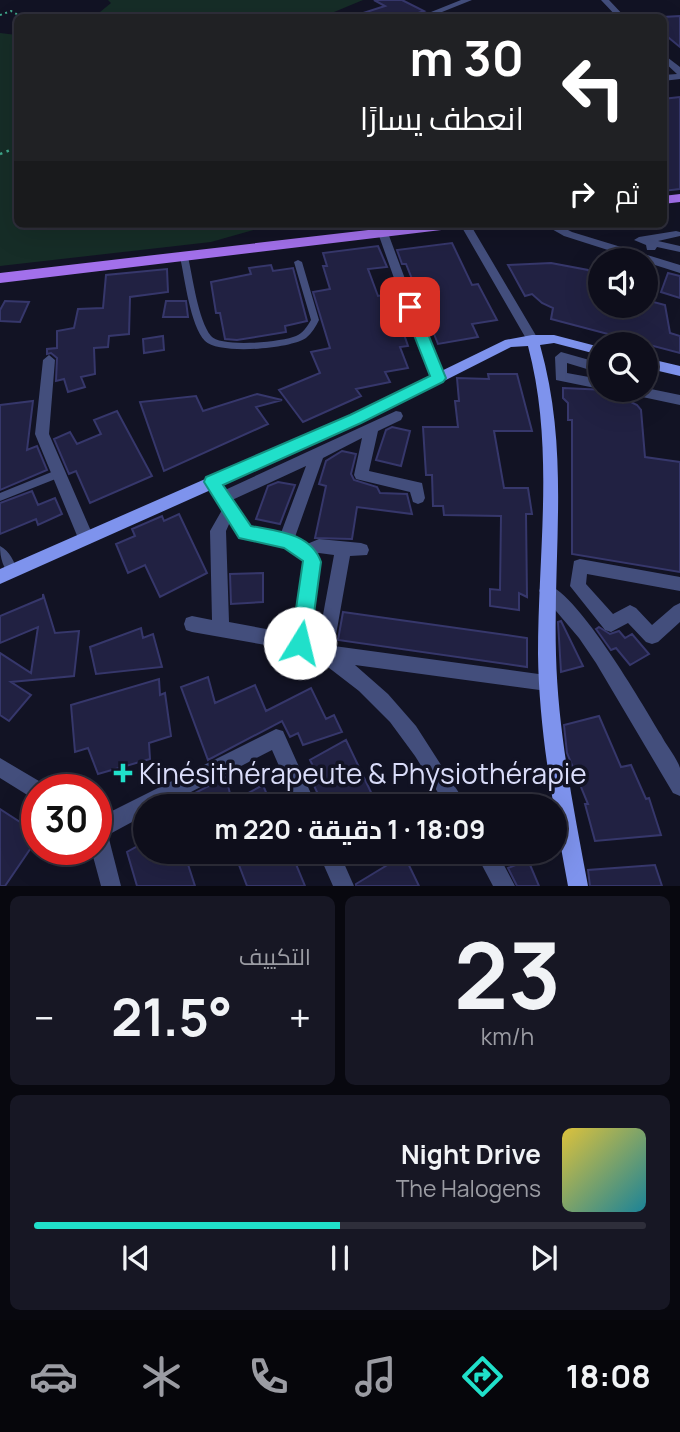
<!DOCTYPE html>
<html lang="ar">
<meta charset="utf-8">
<style>
body{margin:0;font-family:Manrope,Cairo,sans-serif;background:#171724;color:#f1f3f6;direction:rtl;height:100vh;display:flex;flex-direction:column;font-size:26px;white-space:nowrap}
*{box-sizing:border-box;margin:0}
p{font-size:23px;color:#9b9ca3}
.icon{flex:none;width:38px;height:38px;fill:none;stroke:currentColor;stroke-width:2;stroke-linecap:round;stroke-linejoin:round}
.map{position:relative;height:886px;overflow:hidden;direction:ltr}
.sheet{display:flex;flex-direction:column;gap:10px;padding:10px;background:#08080f;flex:1}
.sheet>*{flex:none}
.guide{position:absolute;left:14px;top:14px;width:653px;height:214px;border-radius:10px;box-shadow:0 7px 28px #0002,0 0 0 2px #2e2e3a;direction:rtl;background:#202124;color:#fff;overflow:hidden}
.tools{position:absolute;left:588px;top:248px;display:grid;gap:14px}
.tools a{display:grid;place-items:center;width:70px;height:70px;border-radius:50%;background:#0e0e1b;box-shadow:0 7px 28px #0002,0 0 0 2px #2e2e3a;font-size:35px}
.speed{position:absolute;left:21px;top:774px;display:flex;gap:14px;font-size:35px;font-weight:700;text-align:center}
.speed>*{display:grid;place-content:center;width:91px;height:91px;border-radius:50%;background:#0e0e1b;box-shadow:0 7px 28px #0002,0 0 0 2px #2e2e3a;line-height:1}
.speed .limit{border:10px solid #d22;background:#fff;color:#111}
.pin{position:absolute;display:grid;place-items:center;width:60px;height:60px;color:#fff;margin:-30px;border-radius:14px;box-shadow:0 4px 10px #0006}
.me{position:absolute;width:77px;margin:-38px;rotate:9deg;stroke-linejoin:round;filter:drop-shadow(0 0 5px #0008)}
.turn{display:flex;align-items:center;gap:24px;height:147px;padding:0 28px;font-size:32px}
.turn .icon{width:91px;height:91px;stroke-width:2.5}
.turn b{display:block;font-size:49px;line-height:60px}
.then{display:flex;align-items:center;height:66px;padding:0 28px;background:#0003;gap:14px;font-size:26px}
.big{font-size:52px;font-weight:700;line-height:1.1}
.sheet .card{flex:1;display:flex;flex-direction:column;justify-content:center;gap:10px;min-width:0;padding:0 24px;border-radius:10px;background:#171724}
.sheet .dial{align-items:center;gap:0}
.dial b{font-size:91px;line-height:1}
.song{display:flex;align-items:center;gap:21px}
.cover{width:84px;height:84px;border-radius:10px;background:linear-gradient(135deg,hsl(50 70% 55%),hsl(190 70% 35%))}
.played{height:7px;border-radius:4px;background:linear-gradient(90deg,#20e0ca 50%,#2e2e3a 50%)}
.keys{display:flex;justify-content:space-around;direction:ltr}
.heat{display:flex;justify-content:space-between;align-items:center;font-size:38px;direction:ltr}
.sheet .tiles{flex:1;display:grid;gap:10px;grid-template-columns:1fr 1fr}
.card:last-child{grid-column:span 2}
.trip{position:absolute;left:133px;top:794px;width:434px;height:70px;border-radius:35px;background:#0e0e1b;box-shadow:0 7px 28px #0002,0 0 0 2px #2e2e3a;font-weight:700;line-height:70px;text-align:center;direction:rtl}
.dock{display:flex;height:112px;justify-content:space-around;align-items:center;background:#06060b;color:#9b9ca3}
.dock .icon{width:49px;height:49px}
.dock .selected{color:#20e0ca}
.dock b{font-size:32px;color:#f1f3f6}
.map>svg:first-child{display:block}
</style>
<div class="map">
<svg width="680" height="886" viewBox="0 0 680 886">
<rect width="100%" height="100%" fill="#121324"/>
<path fill="#162d27" d="M108,0H363L322,17H94L111,3Z
M0,33L17,35L18,224H257V229L211,242L0,266Z"/>
<path fill="#212142" stroke="#36376b" stroke-width="2" d="M374,0H402L424,11L404,18H357V15L385,6Z
M680,16V47L663,33V17Z
M680,97V189L663,191V99Z
M452,243L472,285L478,284L497,320L472,324L478,337L438,344L406,264H402L397,250Z
M378,246L387,267L368,269L378,296L390,294L408,346L400,347L408,368L385,372L390,382L356,389L361,396L303,422L279,390L320,373L311,352L330,348L313,292L330,289L323,266H327L323,253Z
M551,263L588,270L596,283L600,284V306H646V300L665,305L670,333L680,336V353L551,319L553,308L542,303L532,294L525,296L508,265Z
M271,265L273,271L293,268L307,321L285,326L286,332L237,340L225,339L220,313H216L211,282L251,274L249,268Z
M167,269L168,292L130,297L129,334L109,336L108,347L94,348L95,374L81,377L85,387L68,392L64,379L56,381L57,358L51,353L47,354V349L57,348V331L74,328L78,309L103,308L106,275Z
M668,273L680,276V298L661,292Z
M5,301L29,302L20,322L0,321V310Z
M166,301H186L188,317H163Z
M163,336L164,350L144,353L143,339Z
M488,374H517L532,431H494L504,488H528L532,514H526L527,597L519,593V610L490,606V589L500,590L501,516L444,515L443,506H433L432,475H426L423,427H458L455,401H459L457,378L489,379Z
M563,388L607,390L637,405L641,410L645,457L680,462V572L572,554V420H568V403L563,398Z
M257,394L282,400L256,407L268,424L164,471L140,402L196,396L203,411Z
M33,401L27,450L37,446L47,470L0,490V405Z
M117,411L152,476L90,503L76,471L69,474L54,439L70,432L77,444L101,434L94,420Z
M392,427L410,431L401,466L376,460L386,430Z
M342,451L356,454L351,474L354,480L377,487L380,493L407,494L412,514L357,507L352,539L315,538L326,486L319,484L326,461Z
M278,482L295,485L280,524L256,519L268,486Z
M32,491L38,505L55,498L62,514L38,525L36,519L0,534V503Z
M179,514L207,573L160,597L145,565L128,573L116,544L135,536L132,529L162,516L164,521Z
M263,573V602L231,604L230,574Z
M43,594L55,633L79,631L74,676L11,682L31,695L9,721L0,715V653L31,673L38,627L0,643V616L43,598Z
M343,612L527,638V667L338,640Z
M561,621L583,666L561,672L558,622Z
M599,627L610,634L619,631L625,638L632,634L649,654L630,665L616,648L611,650L596,629Z
M141,628L143,638L153,634L162,667L96,674L90,647Z
M208,677L215,703L255,685L266,711L311,688L326,719L334,715L342,732L303,745L298,733L290,737L282,721L208,760L181,687Z
M159,679L160,695L165,693L171,736L149,743L150,759L98,774L88,748L75,752L71,705Z
M599,716L621,767L631,765L646,799L649,798L661,835L595,841L585,804H588L567,753L564,725Z
M346,740L368,786L378,807H324L309,775L316,772L310,760Z
M226,777L232,802L263,785L272,807H190L189,796Z
M0,809L37,833V839L5,886H0Z
M145,842V852H184L195,886H137L127,852Z
M234,852H291L305,886H247Z
M404,855L419,886H356V884Z
M528,860L539,886H517L508,868Z
M655,865L662,886H590L588,870Z"/>
<g fill="none" stroke-linecap="round" stroke-linejoin="round">
<path stroke="#40a88b" stroke-width="2" stroke-dasharray="2 3.5" stroke-linecap="butt" d="M0,15L11,11L24,18"/>
<path stroke="#40a88b" stroke-width="2.5" stroke-dasharray="2.5 4.5" stroke-linecap="butt" d="M0,154L18,147"/>
<path fill="#434e7c" fill-rule="evenodd" d="M181,255H184L188,257C193,278 198,320 211,336C221,348 282,342 296,336C303,333 307,327 311,320L294,262L298,260L302,262L319,320C316,326 312,333 306,338C290,349 219,355 205,341C190,325 185,279 180,257Z
M59,469L63,470L64,473L63,476L0,501V493Z
M0,546C10,551 14,562 18,571L17,574L13,576C3,571 0,557 0,546Z"/>
<path fill="#434e7c" fill-rule="evenodd" d="M461,0H472L427,18H416Z
M601,0H609L626,18H618Z
M663,54L680,67V79L663,81V75L677,74L663,61Z
M460,224H470L538,339L536,342H528Z
M543,224H556L572,232L680,265V273L564,236Z
M383,230L388,233L434,357L445,378L443,381H433L422,357L378,233Z
M676,231L680,232V236L658,241L680,246V252L657,247L655,250H647L646,245L634,240L639,237Z
M561,352L600,363V373L567,363V373L600,379V389L556,380L555,357Z
M49,355L55,360L49,434L94,538L91,543L86,545L81,543L78,538L35,434L43,360Z
M646,388L680,395V405L633,395L627,390H646Z
M396,411L401,412L403,416L401,420L378,431L369,471L422,483L425,498L423,502L418,504L413,502L410,492L356,479L354,475L362,438L323,458L295,537L307,544L319,539L361,543L367,545L369,550L367,555L350,556L334,646L553,676L556,682L553,688L547,691L355,665L388,694L416,726L468,807H447L415,756L390,722L359,691L324,664L300,651L192,632L186,630L184,624L186,618L192,616L212,620L210,531L222,510L205,482L207,478C217,474 220,482 225,490ZM306,466L281,533L250,527L232,500ZM230,522L240,538C261,545 290,541 304,563L293,634L229,622L226,531ZM319,553L334,555L318,642L309,638L320,562L316,554Z
M580,559L680,577V591L587,574L586,584L613,614L630,605L636,608L652,625L674,606L680,603V622L658,642L652,644L646,642L628,623L611,632L605,630L570,586L574,561Z
M547,584C580,596 641,702 661,735C666,745 677,758 680,768C680,776 680,787 680,796L673,793L596,663L579,638L539,591L541,586Z
M276,729L283,731L317,807H297L272,750L162,807H145V815L108,835L121,886H101L91,849H96V819Z
M0,758L44,784L46,789H37V801L0,778Z
M318,852H339L354,886H333Z
M475,852H497L515,886H493Z"/>
<path fill="#7e93ed" fill-rule="evenodd" d="M532,335H554L600,347V355L554,343L540,345C570,451 553,548 556,655C558,733 574,810 588,886H568C554,809 539,733 538,654C538,550 555,448 528,346L511,347L361,423L0,584V569L351,415L505,340Z
M646,358L680,366V376L646,368Z"/>
<path fill="#a270eb" fill-rule="evenodd" d="M680,194V202L663,204V196Z
M420,224H465L458,228L0,283V273Z"/>
</g>
<path fill="#20e0ca" stroke="#159283" stroke-width="2" d="M410,303L417,307L446,378L443,382L361,423L223,485L251,526C277,531 311,533 321,562L310,643L307,650L300,653L294,650L291,643L303,561L284,548L239,538L204,482L206,477L350,415L430,376L403,307Z"/>
<path fill="#20e0ca" stroke="#121324" stroke-width="2.5" d="M119.5 762.5h7v7h7v7h-7v7h-7v-7h-7v-7h7z"/>
<g text-anchor="middle" dominant-baseline="central" stroke-width="7" stroke-linejoin="round" paint-order="stroke">
<g font-size="28" fill="#daddfa" stroke="#121324" text-anchor="start">
<text x="139" y="773">Kinésithérapeute &amp; Physiothérapie</text>
</g>
</g>
</svg>
<div class="tools">
<a><svg class="icon" aria-label="sound" viewBox="0 0 24 24"><path d="M4 9h4l5-4v14l-5-4H4zM17 9q2 3 0 6"/></svg></a>
<a><svg class="icon" aria-label="search" viewBox="0 0 24 24"><circle cx="10" cy="10" r="6"/><path d="M15 15l6 6"/></svg></a>
</div>
<div class="speed"><div class="limit">30</div></div>
<div class="pin" style="left:410px;top:307px;background:#d93025"><svg class="icon" aria-label="arrive" viewBox="0 0 24 24"><path d="M6 21V4h12l-3 4 3 4H6"/></svg></div>
<svg class="me" style="left:300px;top:643px" viewBox="-20 -20 40 40"><circle r="19" fill="#fff"/><path d="M0-13L10 11 0 6-10 11z" fill="#20e0ca"/></svg>
<div class="trip">18:09 · 1 دقيقة · 220 m</div>
<div class="guide">
<div class="turn"><svg class="icon" aria-label="left" viewBox="0 0 24 24"><path d="M17 20v-9H6M10 6l-5 5 5 5"/></svg><div><b>30 m</b>انعطف يسارًا</div></div>
<div class="then">ثم<svg class="icon" aria-label="right" viewBox="0 0 24 24"><path d="M7 20v-9h11M14 6l5 5-5 5"/></svg></div>
</div>
</div>
<section class="sheet">
<div class="tiles">
<div class="card dial"><b>23</b><p>km/h</p></div>
<div class="card"><p>التكييف</p>
<div class="heat"><a>−</a><b class="big">21.5°</b><a>+</a></div>
</div>
<div class="card">
<div class="song"><i class="cover"></i><div><b>Night Drive</b><p>The Halogens</p></div></div>
<div class="played"></div>
<div class="keys"><svg class="icon" aria-label="previous" viewBox="0 0 24 24"><path d="M18 5L8 12l10 7zM5 5v14"/></svg><svg class="icon" aria-label="pause" viewBox="0 0 24 24"><path d="M8 5v14M16 5v14"/></svg><svg class="icon" aria-label="next" viewBox="0 0 24 24"><path d="M6 5l10 7-10 7zM19 5v14"/></svg></div>
</div>
</div>
</section>
<nav class="dock">
<b>18:08</b>
<svg class="icon selected" aria-label="directions" viewBox="0 0 24 24"><path d="M12 3l9 9-9 9-9-9zM9 14v-3h6M13 9l2 2-2 2"/></svg>
<svg class="icon" aria-label="music" viewBox="0 0 24 24"><path d="M9 18V5l10-2v13"/><circle cx="6" cy="18" r="3"/><circle cx="16" cy="16" r="3"/></svg>
<svg class="icon" aria-label="phone" viewBox="0 0 24 24"><path d="M5 4h4l2 5-3 2q2 4 5 5l2-3 5 2v4C11 20 4 13 5 4z"/></svg>
<svg class="icon" aria-label="climate" viewBox="0 0 24 24"><path d="M12 3v18M4 7l16 10M4 17L20 7"/></svg>
<svg class="icon" aria-label="car" viewBox="0 0 24 24"><path d="M5 17H2v-5l4-1 3-4h7l3 4 3 1v5h-3M9 17h6M6 11h13"/><circle cx="7" cy="17" r="2"/><circle cx="17" cy="17" r="2"/></svg>
</nav>
